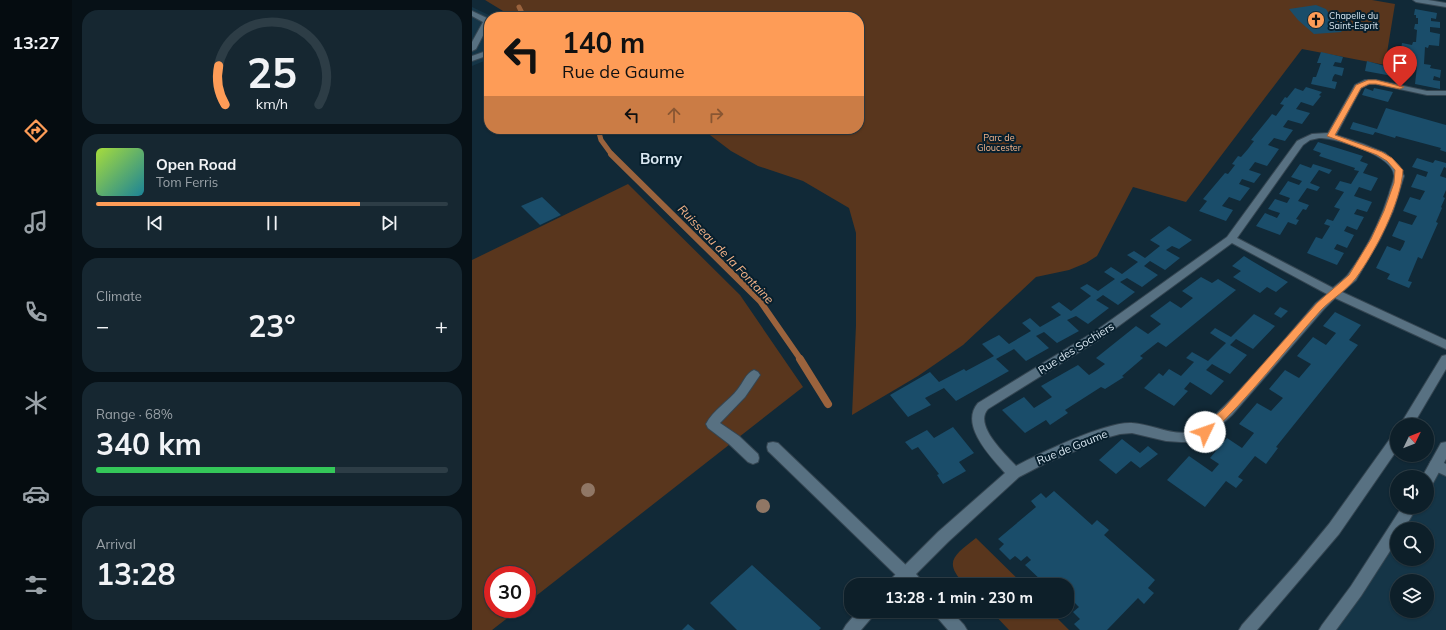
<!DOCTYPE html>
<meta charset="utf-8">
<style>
body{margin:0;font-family:Mulish,sans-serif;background:#162731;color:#f1f3f6;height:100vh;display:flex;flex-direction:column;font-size:15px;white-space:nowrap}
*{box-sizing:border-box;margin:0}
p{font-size:13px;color:#9aa2a8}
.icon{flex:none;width:22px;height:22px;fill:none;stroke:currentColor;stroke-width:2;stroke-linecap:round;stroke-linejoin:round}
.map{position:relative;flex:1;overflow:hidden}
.side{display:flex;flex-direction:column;gap:10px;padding:10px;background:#071117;width:400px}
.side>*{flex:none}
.banner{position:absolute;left:12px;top:12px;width:380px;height:122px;border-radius:16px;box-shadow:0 1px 3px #0004,0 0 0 1px #2d3d46;background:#fe9c57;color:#111;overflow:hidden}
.needle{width:26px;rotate:47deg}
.tools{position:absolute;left:918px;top:418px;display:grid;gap:8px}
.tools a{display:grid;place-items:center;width:44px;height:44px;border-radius:50%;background:#0d1f29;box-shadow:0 1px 3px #0004,0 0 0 1px #2d3d46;font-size:20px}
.speed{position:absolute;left:12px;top:566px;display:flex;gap:8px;font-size:20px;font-weight:700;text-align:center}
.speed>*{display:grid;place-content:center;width:52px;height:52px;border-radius:50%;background:#0d1f29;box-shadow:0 1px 3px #0004,0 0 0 1px #2d3d46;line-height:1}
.speed .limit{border:6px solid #d22;background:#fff;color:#111}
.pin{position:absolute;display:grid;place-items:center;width:34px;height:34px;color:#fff;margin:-41px -17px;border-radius:50% 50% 50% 0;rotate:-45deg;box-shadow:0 0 4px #0007}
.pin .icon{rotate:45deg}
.me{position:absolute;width:44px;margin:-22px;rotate:48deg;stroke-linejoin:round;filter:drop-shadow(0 0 3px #0008)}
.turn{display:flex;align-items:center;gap:14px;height:84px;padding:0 12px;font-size:18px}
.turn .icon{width:52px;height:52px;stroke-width:2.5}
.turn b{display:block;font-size:28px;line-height:34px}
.lanes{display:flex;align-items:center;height:38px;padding:0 12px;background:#0003;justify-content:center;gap:20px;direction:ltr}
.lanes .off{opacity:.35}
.big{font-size:30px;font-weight:700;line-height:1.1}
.side .card{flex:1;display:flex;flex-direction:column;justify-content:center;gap:6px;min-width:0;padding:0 14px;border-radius:16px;background:#162731}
.side .dial{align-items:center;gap:0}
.dial svg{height:104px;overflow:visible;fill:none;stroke:#2d3d46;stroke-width:7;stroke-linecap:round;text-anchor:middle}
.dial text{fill:#f1f3f6;stroke:none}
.song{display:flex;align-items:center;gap:12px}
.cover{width:48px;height:48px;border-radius:6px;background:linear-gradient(135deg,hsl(80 70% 55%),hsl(190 70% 35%))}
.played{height:4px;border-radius:2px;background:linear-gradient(90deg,#fe9c57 75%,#2d3d46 75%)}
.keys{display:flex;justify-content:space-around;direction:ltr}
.heat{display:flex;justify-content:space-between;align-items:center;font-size:22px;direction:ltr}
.charge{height:6px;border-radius:3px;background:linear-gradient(90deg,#34c759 68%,#2d3d46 0)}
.trip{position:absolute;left:372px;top:578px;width:230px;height:40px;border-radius:16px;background:#0d1f29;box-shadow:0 1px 3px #0004,0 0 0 1px #2d3d46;font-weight:700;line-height:40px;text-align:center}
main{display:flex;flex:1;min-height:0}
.tabs{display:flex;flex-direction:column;width:72px;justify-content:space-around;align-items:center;background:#050c10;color:#9aa2a8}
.tabs .icon{width:28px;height:28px}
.tabs .on{color:#fe9c57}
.tabs b{font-size:18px;color:#f1f3f6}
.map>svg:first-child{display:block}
</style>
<main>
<nav class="tabs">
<b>13:27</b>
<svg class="icon on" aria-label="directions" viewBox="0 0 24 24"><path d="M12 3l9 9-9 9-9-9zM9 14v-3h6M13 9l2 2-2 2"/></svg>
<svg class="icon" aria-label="music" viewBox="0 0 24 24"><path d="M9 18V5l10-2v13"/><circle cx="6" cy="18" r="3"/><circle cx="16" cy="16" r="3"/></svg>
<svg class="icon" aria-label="phone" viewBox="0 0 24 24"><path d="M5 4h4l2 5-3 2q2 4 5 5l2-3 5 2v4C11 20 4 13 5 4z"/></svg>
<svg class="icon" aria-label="climate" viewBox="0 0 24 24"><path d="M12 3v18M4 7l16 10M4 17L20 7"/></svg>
<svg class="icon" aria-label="car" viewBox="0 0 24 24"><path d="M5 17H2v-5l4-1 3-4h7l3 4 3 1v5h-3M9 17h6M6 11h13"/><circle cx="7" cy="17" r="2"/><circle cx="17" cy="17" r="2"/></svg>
<svg class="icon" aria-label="filters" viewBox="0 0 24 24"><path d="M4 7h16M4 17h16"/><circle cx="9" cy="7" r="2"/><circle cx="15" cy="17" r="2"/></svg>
</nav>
<section class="side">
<div class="card dial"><svg viewBox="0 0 100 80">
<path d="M14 69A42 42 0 1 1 86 69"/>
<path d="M14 69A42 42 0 0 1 9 39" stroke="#fe9c57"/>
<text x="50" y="56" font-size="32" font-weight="700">25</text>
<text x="50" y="72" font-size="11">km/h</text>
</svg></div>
<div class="card">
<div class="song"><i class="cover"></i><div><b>Open Road</b><p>Tom Ferris</p></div></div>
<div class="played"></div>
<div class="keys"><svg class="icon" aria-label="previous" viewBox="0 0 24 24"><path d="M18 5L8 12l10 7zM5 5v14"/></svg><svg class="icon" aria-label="pause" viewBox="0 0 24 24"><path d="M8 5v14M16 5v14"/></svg><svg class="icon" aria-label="next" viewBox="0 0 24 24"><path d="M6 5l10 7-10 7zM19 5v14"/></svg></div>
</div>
<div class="card"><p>Climate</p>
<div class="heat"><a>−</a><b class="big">23°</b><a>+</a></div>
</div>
<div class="card"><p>Range · 68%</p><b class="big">340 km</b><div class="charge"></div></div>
<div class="card"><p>Arrival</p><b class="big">13:28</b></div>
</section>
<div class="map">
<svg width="974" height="630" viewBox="0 0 974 630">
<rect width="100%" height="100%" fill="#112937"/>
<path fill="#153547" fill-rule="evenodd" d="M0,7L21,17H17V59L0,66Z
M974,447V630H855L938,507H955V481ZM925,529H955V559H925ZM925,581H955V611H925Z"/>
<path fill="#59361d" d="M13,0H900L923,4L913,65L830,49L714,202L661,187L625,256L614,263L597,270L564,277L491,345L446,376L380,415L384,325V233L377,208L331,181L286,166L259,151L230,129H387V17H41Z
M156,184L268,295L331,387L55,603V575H21V609H47L20,630H0V260Z
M504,538L552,585H493C470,561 483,555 504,538Z
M519,611H578L597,630H537Z"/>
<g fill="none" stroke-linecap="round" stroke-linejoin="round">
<path stroke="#9b633d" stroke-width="5" d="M47,7L52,17
M126,129L129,140L140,155"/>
<path stroke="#9b633d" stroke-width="6" d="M139,154L288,301L329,360"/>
<path stroke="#9b633d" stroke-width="8" d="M328,359L356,404"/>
</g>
<path fill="#1a4d6a" d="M844,5L854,9L859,17L870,25L872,29H867L870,32L842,34L826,20L817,9Z
M943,9L965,13L964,19L959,18V21L968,22V28L958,27V32L968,34L967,46L957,45L956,48L953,47L952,64L959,65L958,68L969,70L968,78L962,76L961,80L968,81V89L943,84L945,66L942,65L943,62L928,59L929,52L936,54V50L929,49L930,43L940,45L941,42H944L945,30L942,29L943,24H946V18H944V15H942Z
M849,52L871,57L869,63L863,62L861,66L872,68L870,76L863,74L861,77L860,81L865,82L863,89L839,84L841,77H844L849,63H845Z
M895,61L927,70L926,77L893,71Z
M834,87L850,92L847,95L849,96L841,106L829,102L824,109L838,113L830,124L816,120L811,127L821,130L813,141L802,138L796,145L807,149L795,166L783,162L777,170L789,174L782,183L770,179L767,184L778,188L768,201L757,197L750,206L761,210L754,221L727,211L735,201L731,199L753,173L756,174L763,165L760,164L766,156L769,157L776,149L782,141L779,140L797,118L800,114L804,116L812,105L808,104L813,97L815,98L823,88L831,91Z
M893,88L901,91L902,88L921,92L916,102L890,95Z
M914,108L974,125V152L968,150L969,148L924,136L923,138L903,132L901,135L878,129L881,122L905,129Z
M846,142L891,156L888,161L896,164L891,173L906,178L899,191L887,187L882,196L900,202L895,212L885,209L882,214L892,217L885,230L875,226L872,231L882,235L875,248L865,244L862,249L872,253L865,265L835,253L844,237L850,239L858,226L852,224L855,219L861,221L868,209L862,207L872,192L863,189L868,181L879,184L887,171L882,170L883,168L847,156L849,153L841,150Z
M945,158L961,163L963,160L974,163V168L972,167L968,176L974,178V190L971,197L973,198L969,207L970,208L964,222L966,223L950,259L946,257L936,281L940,282L937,288L915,279L918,274L904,268L915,246L928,251L931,246L933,241L920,236L927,221L940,225L945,216L931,211L938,197L948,200L953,191L939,187L945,174L954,177L956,172L940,167Z
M828,164L839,168L841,164L860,170L857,174L847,170L838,183L848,187L845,191L835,188L826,201L837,205L834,210L831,209L824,219L827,220L824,225L816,222L808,235L784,226L793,213L805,218L808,213L796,209L803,199L815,203L818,198L807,194L816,181L827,185L830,181L819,177Z
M70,197L89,215L68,225L49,206Z
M697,226L720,240L707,249L700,246L694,250L708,258L693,270L678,261L672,266L686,275L670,287L655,278L648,282L663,292L646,305L631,295L624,300L637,308L616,324L604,316L595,320L607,331L585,343L572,332L564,336L577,348L554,361L542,349L524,359L537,371L484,401L472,388L453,398L459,405L436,417L418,395L458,372L467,382L492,369L494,371L522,356L510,344L527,335L537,344L559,331L550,323L558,318L568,327L589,315L579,307L587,302L599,311L619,296L608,288L615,284L626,291L643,279L632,272L639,267L650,274L666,262L655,255L662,251L673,258L688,246L678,240Z
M772,256L780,261L816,282L804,292L795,287L788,293L761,277L769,271L760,266Z
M729,277L740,283L746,279L764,290L694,347L686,342L668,356L671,358L650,376L652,377L633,389L629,387L593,410L596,413L578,425L574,420L553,433L530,410L552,397L562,408L580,397L569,386L606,365L617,375L625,370L633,364L624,358L664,326L676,334L689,324L678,316L698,301L709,308L721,298L710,291Z
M808,307L816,311L809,318L802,314Z
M863,312L889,325L877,340L886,345L804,447L806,448L794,464L783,456L766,477L771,480L764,488L754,481L733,507L695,480L717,456L740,472L747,464L738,458L755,438L770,448L782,433L767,424L785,403L799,411L811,398L797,389L813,370L827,378L839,364L825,356L841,337L854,345L864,333L851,326Z
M782,314L803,326L781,349L764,339L758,345L775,355L758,374L740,364L734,370L752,381L739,395L718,382L712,389L716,391L702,406L672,388L687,373L691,376L697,369L709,376L722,362L714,358L720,352L736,361L754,343L738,333L743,328L759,337Z
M481,427L502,453L487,462L494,471L471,484L465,475L467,474L446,447L440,450L433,442L455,430L462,438Z
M650,439L668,453L676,446L686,454L668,468L659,461L644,474L627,460Z
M582,491L620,525L625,520L637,530L632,535L683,580L676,588L682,593L672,604L666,598L635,630H608L602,624L608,619L601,612L607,607L602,602L597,608L595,606V585H585L576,577L571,582L553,565L559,560L555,556L549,561L543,556L538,560L527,549L532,544L526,539L564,507L559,501L569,493L574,498Z
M280,565L349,628L347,630H265L238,603Z
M216,624L223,630H210Z"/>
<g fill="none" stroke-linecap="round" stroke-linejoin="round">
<g stroke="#344551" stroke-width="2">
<path id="service" d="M0,11L17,19V24L4,49L0,51V42L11,22L0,16Z
M17,50V55L0,61V56Z
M974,355V369L941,425H928L970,356Z
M282,370L286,372L288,375L286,378L273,397L248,423L267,436L286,454L287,458L286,462L281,464L276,462L257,444L236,428L234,424C241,410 256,402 266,389C271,383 274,373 282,370Z
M925,435V450L867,534L785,630H767L770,625L825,563L857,524L920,436Z
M301,442L306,443L439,570L441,575L439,580L434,582L429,580L296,451L295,447L296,443Z
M964,459L974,464V476L959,469L957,465L959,461Z"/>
</g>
<g stroke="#344551" stroke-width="2">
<path id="minor" d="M941,0H956L974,3V7L944,2Z
M893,80H904L955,91H974V95H955L904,84H897L889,88L864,135L891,144L913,153L927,166L932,176L921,211L908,239L884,280L870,292L974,340V349L863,298L852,309L760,415L737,436L721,442H709L694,441L660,433L648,434L637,437L574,463L547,477L476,542L444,574L449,580L451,585H416L418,580L466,532L533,473C519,457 487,425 506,403L625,330L755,237L825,141L840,134L856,133L883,85ZM847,138C863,137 923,156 922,176C922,181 918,189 917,194C908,222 894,250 877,273C873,279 866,283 861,288L765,238L831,145L838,140ZM760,243L855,294L844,303C825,325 740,428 720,432C699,436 680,424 660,423C635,421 568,453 544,466C534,455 501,425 516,409L633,336Z
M974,442V459L960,485L955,487V477H950L969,443Z
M930,507H945L932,529H925V540L889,596L864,630H847L850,625L879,586Z
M386,611H404L401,616L389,630H371L374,625Z
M461,611H479L492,625L495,630H476L464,616Z"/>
</g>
<use href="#service" fill="#587182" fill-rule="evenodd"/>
<use href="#minor" fill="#587182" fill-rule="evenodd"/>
</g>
<g fill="#907765">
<circle cx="116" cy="490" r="7"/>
<circle cx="291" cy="506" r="7"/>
</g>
<path fill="#fe9c57" stroke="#a56539" d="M904,80L932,87L928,89L904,84H897L889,88L863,135L910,152L920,158L931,170C929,203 903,252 884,278C875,290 861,298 850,309C812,351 778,397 737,435L733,437L729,435L728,432L729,429L752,408L845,303L877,275L899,239L912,211L922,183L923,170L915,161L905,155L855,136L884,85L896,80Z"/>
<defs>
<g id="church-disc" transform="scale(0.9)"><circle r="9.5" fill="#fe9c57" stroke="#071f2d"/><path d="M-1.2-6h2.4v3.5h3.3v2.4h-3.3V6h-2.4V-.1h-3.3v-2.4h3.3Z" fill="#111"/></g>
</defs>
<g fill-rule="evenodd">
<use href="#church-disc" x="844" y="20"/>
</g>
<g text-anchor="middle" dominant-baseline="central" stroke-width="4" stroke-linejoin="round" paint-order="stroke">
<g font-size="9" fill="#dae8f2" stroke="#071f2d" text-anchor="start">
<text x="857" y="15">Chapelle du<tspan x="857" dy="10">Saint-Esprit</tspan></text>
</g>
<g font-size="9" fill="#f8b68b" stroke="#071f2d">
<text x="527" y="137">Parc de<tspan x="527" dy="10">Gloucester</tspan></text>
</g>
<g font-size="11" fill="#dae8f2" stroke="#071f2d">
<text transform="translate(604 348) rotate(-32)">Rue des Sochiers</text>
<text transform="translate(600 447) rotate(-22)">Rue de Gaume</text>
</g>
<g font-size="12" font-style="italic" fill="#f6b489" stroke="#071f2d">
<text transform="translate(254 254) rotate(46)">Ruisseau de la Fontaine</text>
</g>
<g font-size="15" font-weight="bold" fill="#dae8f2" stroke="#071f2d">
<text x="189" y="158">Borny</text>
</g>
</g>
</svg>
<div class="tools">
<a><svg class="needle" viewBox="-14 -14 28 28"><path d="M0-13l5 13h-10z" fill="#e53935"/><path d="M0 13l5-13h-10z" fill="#9aa2a8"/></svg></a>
<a><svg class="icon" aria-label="sound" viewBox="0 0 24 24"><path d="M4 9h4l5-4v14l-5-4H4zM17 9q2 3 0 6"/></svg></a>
<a><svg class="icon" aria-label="search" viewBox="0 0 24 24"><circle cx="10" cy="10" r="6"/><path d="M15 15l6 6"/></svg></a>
<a><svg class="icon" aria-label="layers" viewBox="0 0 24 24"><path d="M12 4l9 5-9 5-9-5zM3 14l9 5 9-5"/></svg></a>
</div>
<div class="speed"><div class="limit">30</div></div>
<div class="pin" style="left:928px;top:87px;background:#d93025"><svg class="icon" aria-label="arrive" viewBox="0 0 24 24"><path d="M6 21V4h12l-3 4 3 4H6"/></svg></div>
<svg class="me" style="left:733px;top:432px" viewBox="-20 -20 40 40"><circle r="19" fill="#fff"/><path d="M0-13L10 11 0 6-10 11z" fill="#fe9c57"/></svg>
<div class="trip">13:28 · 1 min · 230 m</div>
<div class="banner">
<div class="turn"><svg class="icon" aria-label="left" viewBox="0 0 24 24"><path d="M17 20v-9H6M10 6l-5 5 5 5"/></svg><div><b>140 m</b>Rue de Gaume</div></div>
<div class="lanes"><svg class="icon" aria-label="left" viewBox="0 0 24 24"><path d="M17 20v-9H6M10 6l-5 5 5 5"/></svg><svg class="icon off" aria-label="ahead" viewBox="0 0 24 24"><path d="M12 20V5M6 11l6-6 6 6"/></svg><svg class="icon off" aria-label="right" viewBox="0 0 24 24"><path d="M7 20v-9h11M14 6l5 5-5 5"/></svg></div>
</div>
</div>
</main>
